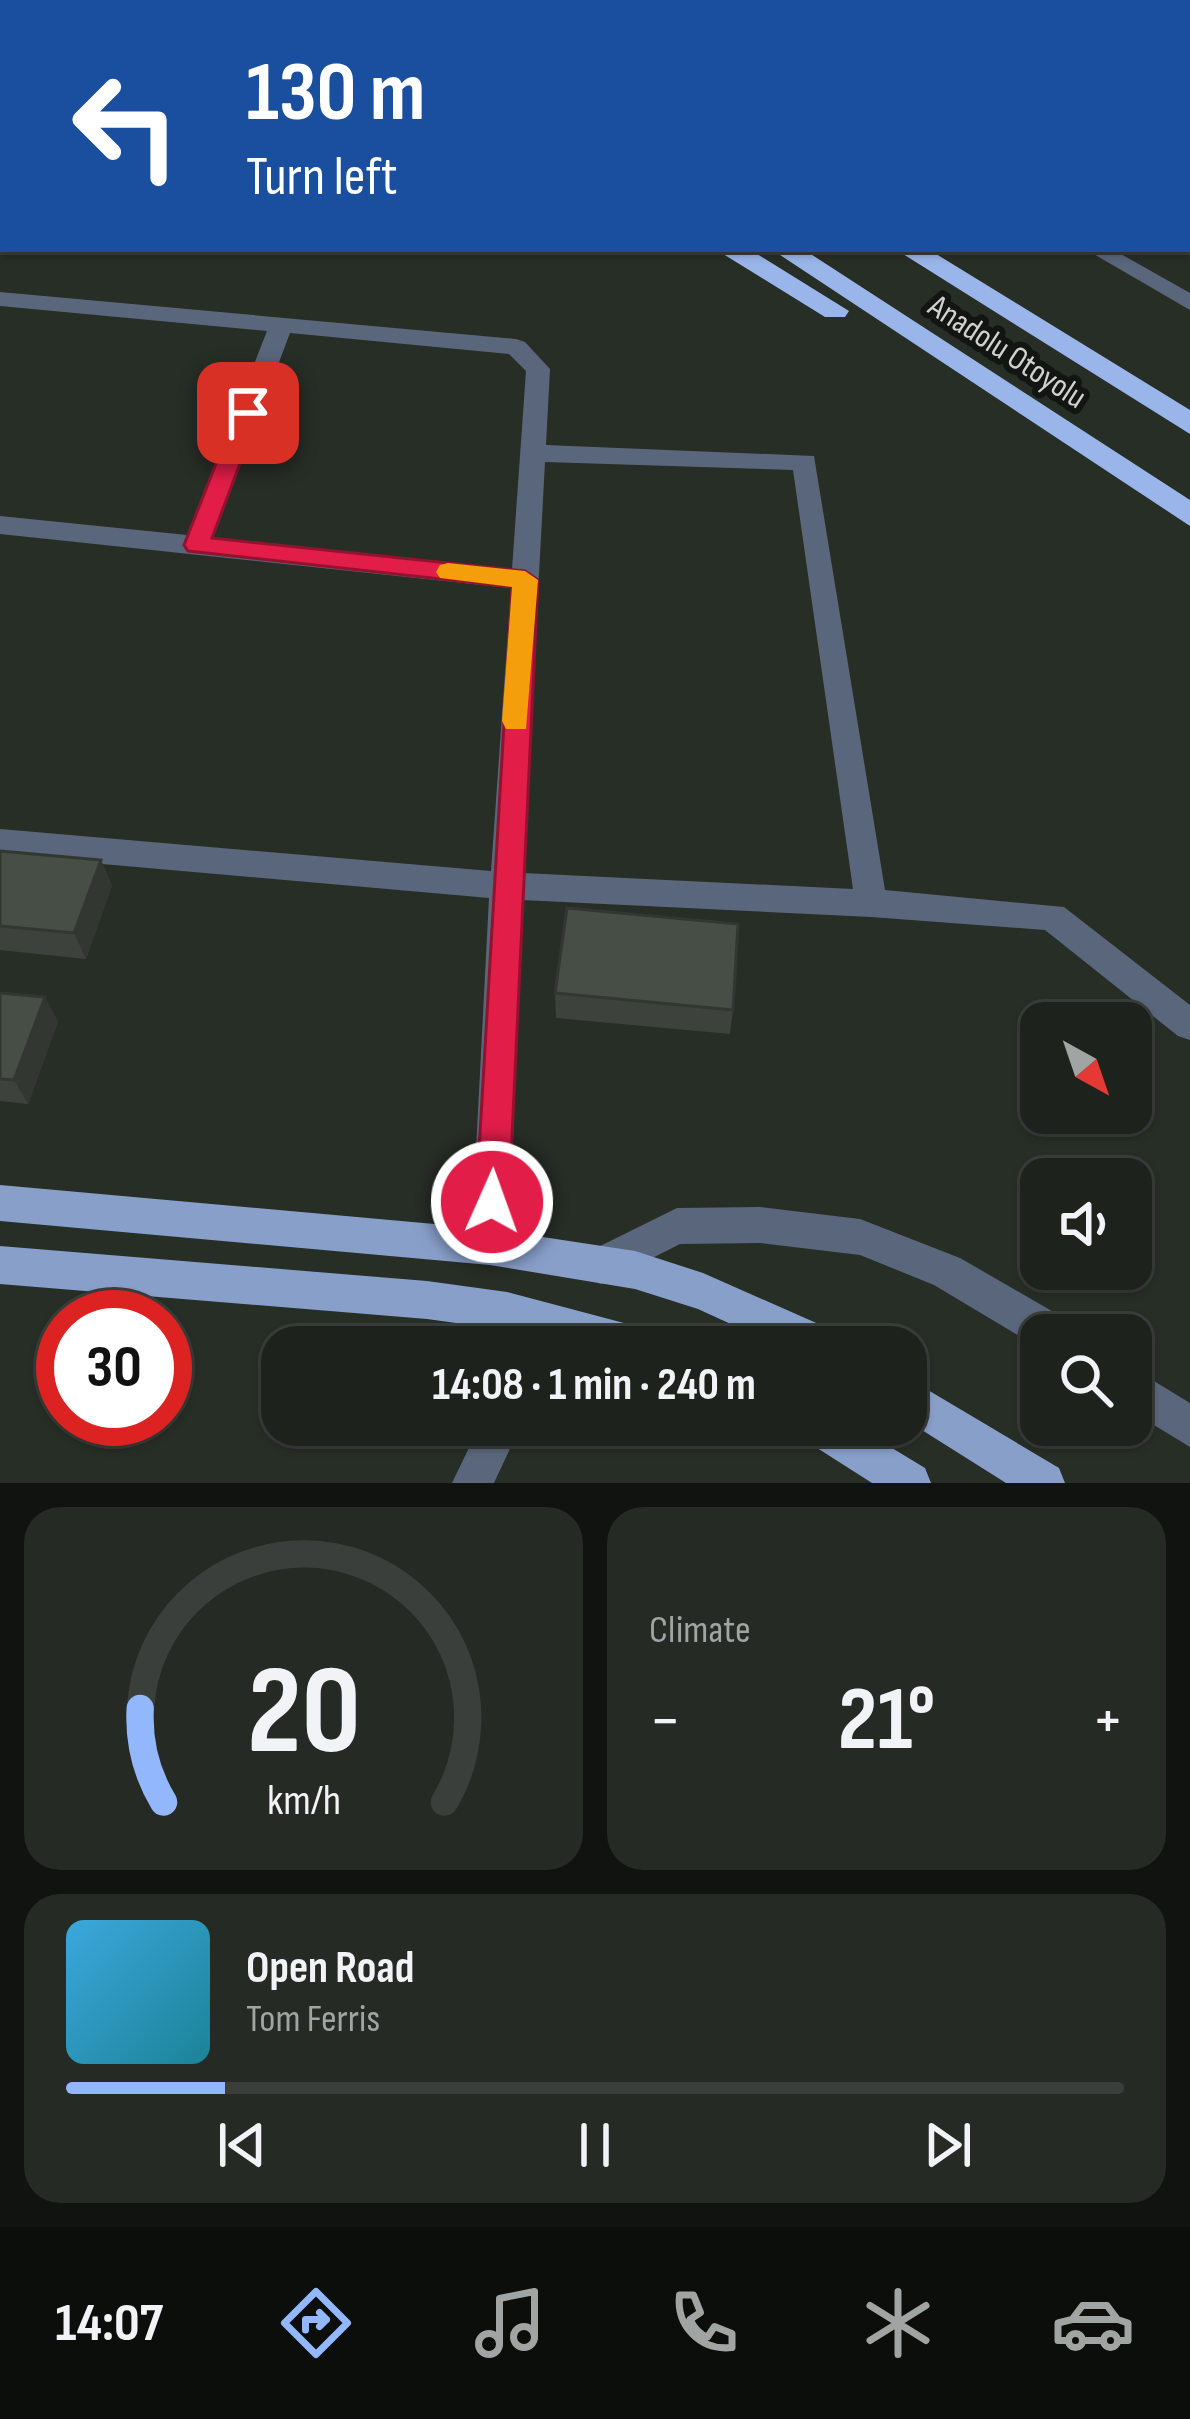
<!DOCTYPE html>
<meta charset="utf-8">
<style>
body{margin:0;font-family:"Sofia Sans Condensed",sans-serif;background:#252a25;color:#f1f3f6;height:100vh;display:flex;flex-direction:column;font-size:45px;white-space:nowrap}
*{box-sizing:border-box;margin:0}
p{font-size:39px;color:#a0a4a3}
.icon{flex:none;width:66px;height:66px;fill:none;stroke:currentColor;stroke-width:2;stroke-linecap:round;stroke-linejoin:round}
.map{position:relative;height:1483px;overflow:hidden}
.panel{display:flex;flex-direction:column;gap:24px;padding:24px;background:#10130f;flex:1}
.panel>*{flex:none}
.banner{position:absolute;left:0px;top:0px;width:1191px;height:252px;box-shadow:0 3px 9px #0004,0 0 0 3px #3b3f3b;background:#1a4fa0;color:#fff;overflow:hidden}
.needle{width:78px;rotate:140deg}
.controls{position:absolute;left:1020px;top:1002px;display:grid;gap:24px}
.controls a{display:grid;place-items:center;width:132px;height:132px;border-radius:24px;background:#1d221c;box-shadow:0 3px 9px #0004,0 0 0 3px #3b3f3b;font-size:60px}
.speed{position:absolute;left:36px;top:1290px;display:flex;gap:24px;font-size:60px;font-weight:700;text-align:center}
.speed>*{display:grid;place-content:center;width:156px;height:156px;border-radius:50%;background:#1d221c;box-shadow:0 3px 9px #0004,0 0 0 3px #3b3f3b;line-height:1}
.speed .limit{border:18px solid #d22;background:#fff;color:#111}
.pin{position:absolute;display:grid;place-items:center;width:102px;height:102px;color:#fff;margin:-51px;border-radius:24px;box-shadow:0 6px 18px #0006}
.me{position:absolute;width:132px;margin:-66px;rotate:2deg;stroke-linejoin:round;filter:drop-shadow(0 0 9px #0008)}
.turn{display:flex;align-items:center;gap:42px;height:252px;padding:0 48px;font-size:54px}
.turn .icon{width:156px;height:156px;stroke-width:2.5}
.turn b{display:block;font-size:84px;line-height:102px}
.big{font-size:90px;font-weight:700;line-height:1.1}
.panel .tile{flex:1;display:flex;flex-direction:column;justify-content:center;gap:18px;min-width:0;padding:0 42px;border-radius:36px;background:#252a25}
.panel .dial{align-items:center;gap:0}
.dial svg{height:312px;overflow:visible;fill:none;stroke:#3b3f3b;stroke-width:7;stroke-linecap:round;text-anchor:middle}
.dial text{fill:#f1f3f6;stroke:none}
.song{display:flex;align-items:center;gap:36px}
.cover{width:144px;height:144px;border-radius:18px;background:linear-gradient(135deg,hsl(200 70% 55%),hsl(190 70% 35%))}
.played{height:12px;border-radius:6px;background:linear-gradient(90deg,#92b7fd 15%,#3b3f3b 15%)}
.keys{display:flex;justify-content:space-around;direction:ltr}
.heat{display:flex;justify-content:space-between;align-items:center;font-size:66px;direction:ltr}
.panel .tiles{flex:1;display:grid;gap:24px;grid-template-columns:1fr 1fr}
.tile:last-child{grid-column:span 2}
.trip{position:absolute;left:261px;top:1326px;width:666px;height:120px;border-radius:36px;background:#1d221c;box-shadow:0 3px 9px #0004,0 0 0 3px #3b3f3b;font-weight:700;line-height:120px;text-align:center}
.dock{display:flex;height:192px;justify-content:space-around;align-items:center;background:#0c0e0b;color:#a0a4a3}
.dock .icon{width:84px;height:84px}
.dock .selected{color:#92b7fd}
.dock b{font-size:54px;color:#f1f3f6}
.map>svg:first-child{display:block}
</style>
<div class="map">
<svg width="1190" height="1483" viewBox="0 0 1190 1483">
<rect width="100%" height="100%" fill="#272e26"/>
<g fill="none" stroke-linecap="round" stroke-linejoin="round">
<path fill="#5a667b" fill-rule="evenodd" d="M1176,0H1190V7L1188,3Z
M1085,249H1112L1190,293V310Z
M0,292L516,339L525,342L550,369L546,445L814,456L885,890L1064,907L1190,1005V1040L1178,1036L1045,930L871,917L522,900L509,1247L503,1260L490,1265L477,1260L471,1247L489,898L0,855V829L491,871L511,588L0,534V516L187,535L267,331L0,306ZM290,333L509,354L526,371L512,569L213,538ZM545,462L793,470L853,889L523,873Z
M760,1207L860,1219L960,1258L1069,1321L1074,1335H1041V1349L934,1285L860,1255L760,1243L680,1244L601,1284L588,1278L582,1265L588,1252L677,1208Z
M1131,1367L1190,1403V1447L1131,1411Z
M480,1425H521L494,1483H452Z"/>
<path fill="#889fca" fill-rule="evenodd" d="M0,1185L490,1229L635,1251L703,1273L839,1333L845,1347H781L698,1309L635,1289L490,1265L0,1221Z
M0,1246L427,1281L507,1292L639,1327L653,1333L659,1347H568L507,1330L427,1319L0,1284Z
M906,1377L1059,1468L1065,1483H1006L906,1420Z
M797,1425H854L925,1468L931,1483H872L803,1439Z"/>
<path fill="#9ab5e9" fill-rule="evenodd" d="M452,0H475L477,3H454Z
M543,0H567L569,3H545Z
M3,60V74L0,75V61Z
M0,155H3V171H0Z
M715,249H749L849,311L845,317H825Z
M771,249H803L1190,500V526Z
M895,249H928L1190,410V434Z"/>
</g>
<path fill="#3d433c" d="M0,851L101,860L112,886L86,959L0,950Z
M0,993L45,997L58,1022L28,1104L0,1101Z
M555,993L733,1010L730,1034L556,1018Z"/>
<path fill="#323731" d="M101,860L112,886L86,959L74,933Z
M45,997L58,1022L28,1104L14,1080Z"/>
<path fill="#474e46" stroke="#323731" stroke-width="3" d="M0,851L101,860L74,933L0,926Z
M567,908L738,924L733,1010L555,993Z
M0,993L45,997L14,1080L0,1079Z"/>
<path fill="#e11d48" stroke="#92132f" stroke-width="3" d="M248,406L259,413L212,538L525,571L538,580L509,1202L504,1213L492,1218L480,1213L476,1202L512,587L188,551L184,545L236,413Z"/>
<path fill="#f59e0b" d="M448,563L525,571L538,580L526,729H506L502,721L512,587L440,578L436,572L440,565Z"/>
<g text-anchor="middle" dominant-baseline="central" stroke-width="12" stroke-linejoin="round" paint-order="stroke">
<g font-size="33" fill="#cfd3ce" stroke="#121512">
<text transform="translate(1007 352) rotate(33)">Anadolu Otoyolu</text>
</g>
</g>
</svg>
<div class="controls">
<a><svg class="needle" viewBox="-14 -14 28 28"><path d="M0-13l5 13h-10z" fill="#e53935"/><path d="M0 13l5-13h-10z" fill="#a0a4a3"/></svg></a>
<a><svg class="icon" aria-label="sound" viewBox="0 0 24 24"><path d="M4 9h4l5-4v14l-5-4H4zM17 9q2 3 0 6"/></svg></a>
<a><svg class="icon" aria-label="search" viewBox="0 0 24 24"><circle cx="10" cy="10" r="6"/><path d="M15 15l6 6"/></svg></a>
</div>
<div class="speed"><div class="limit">30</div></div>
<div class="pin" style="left:248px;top:413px;background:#d93025"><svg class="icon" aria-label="arrive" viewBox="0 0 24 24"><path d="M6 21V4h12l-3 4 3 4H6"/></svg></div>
<svg class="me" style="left:492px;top:1202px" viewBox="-20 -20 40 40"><circle r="17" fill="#e11d48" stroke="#fff" stroke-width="3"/><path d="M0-11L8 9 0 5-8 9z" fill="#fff"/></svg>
<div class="trip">14:08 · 1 min · 240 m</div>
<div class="banner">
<div class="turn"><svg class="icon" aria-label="left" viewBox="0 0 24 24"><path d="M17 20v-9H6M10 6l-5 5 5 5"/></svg><div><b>130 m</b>Turn left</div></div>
</div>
</div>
<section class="panel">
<div class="tiles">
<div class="tile dial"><svg viewBox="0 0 100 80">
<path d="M14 69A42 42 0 1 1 86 69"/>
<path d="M14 69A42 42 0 0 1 8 45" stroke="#92b7fd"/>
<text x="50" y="56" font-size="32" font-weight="700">20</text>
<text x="50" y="72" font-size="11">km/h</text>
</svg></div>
<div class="tile"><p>Climate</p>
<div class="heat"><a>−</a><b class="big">21°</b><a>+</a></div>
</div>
<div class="tile">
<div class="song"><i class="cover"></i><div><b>Open Road</b><p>Tom Ferris</p></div></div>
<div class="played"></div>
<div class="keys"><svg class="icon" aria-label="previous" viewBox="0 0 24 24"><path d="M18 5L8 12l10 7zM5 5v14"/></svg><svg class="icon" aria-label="pause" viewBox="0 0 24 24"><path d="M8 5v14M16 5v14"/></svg><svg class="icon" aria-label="next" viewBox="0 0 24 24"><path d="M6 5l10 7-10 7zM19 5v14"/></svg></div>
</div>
</div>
</section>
<nav class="dock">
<b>14:07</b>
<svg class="icon selected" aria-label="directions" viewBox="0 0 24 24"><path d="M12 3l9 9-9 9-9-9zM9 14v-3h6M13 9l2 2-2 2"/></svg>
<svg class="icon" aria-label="music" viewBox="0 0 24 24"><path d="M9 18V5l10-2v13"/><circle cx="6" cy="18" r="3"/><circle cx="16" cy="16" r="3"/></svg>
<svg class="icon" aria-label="phone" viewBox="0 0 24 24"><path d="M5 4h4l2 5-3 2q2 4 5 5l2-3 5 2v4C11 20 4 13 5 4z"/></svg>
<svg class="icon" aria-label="climate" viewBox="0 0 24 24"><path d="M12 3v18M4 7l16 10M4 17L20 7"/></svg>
<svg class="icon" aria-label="car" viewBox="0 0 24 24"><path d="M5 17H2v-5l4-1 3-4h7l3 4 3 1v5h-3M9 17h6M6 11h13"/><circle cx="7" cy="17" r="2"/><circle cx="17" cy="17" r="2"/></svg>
</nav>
